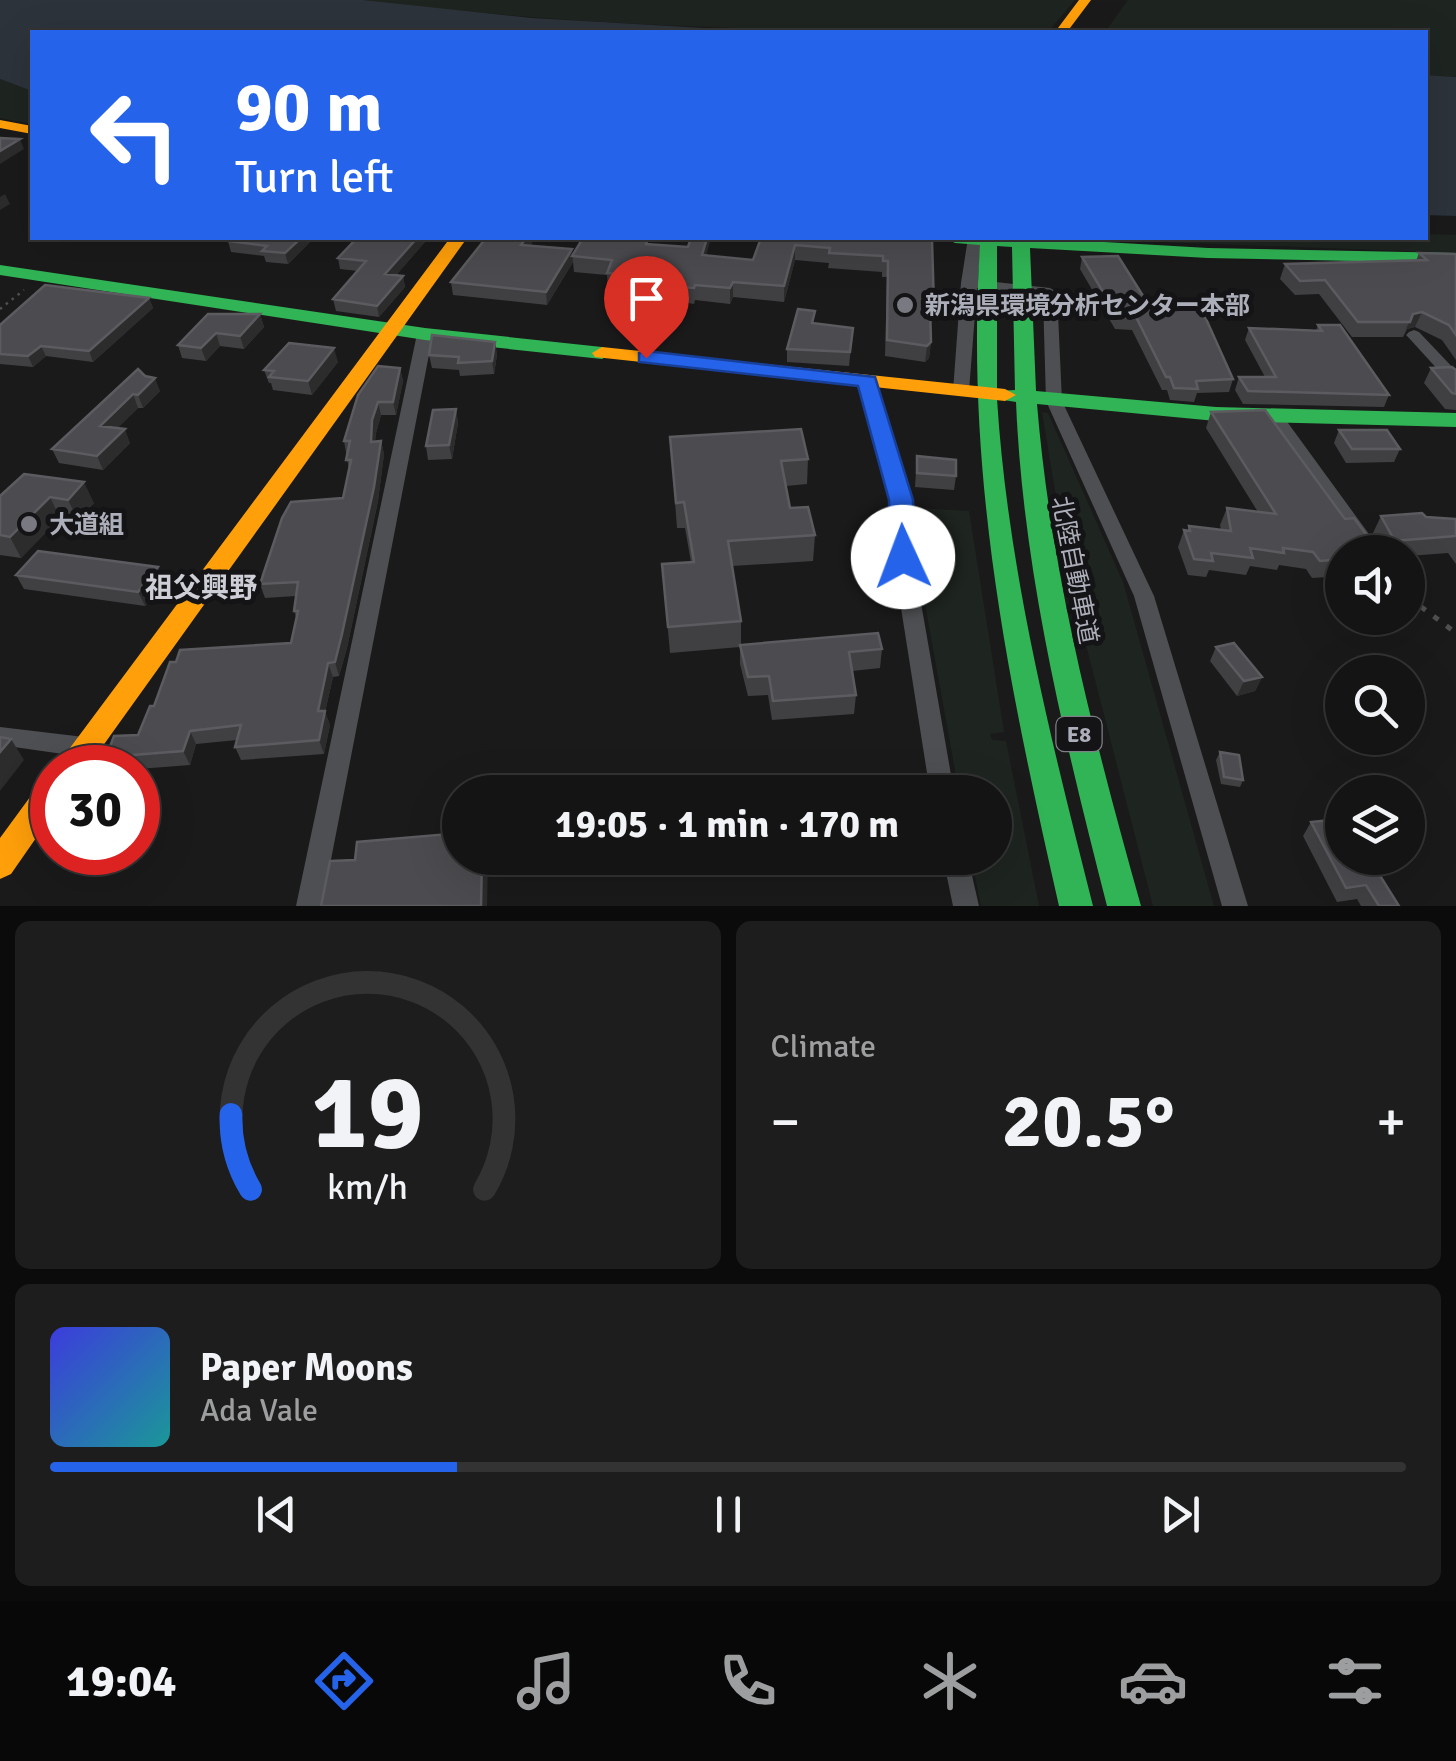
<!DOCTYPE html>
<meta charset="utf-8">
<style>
body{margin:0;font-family:Signika,"Noto Sans JP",sans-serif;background:#1d1d1d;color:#f1f3f6;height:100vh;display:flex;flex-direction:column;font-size:38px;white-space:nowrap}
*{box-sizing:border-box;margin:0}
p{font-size:32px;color:#9d9ea0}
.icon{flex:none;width:55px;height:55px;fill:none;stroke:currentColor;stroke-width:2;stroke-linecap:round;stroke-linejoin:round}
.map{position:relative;height:906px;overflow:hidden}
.drawer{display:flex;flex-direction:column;gap:15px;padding:15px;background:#0b0b0b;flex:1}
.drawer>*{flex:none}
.banner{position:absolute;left:30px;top:30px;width:1398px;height:210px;border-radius:0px;box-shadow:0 10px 40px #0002,0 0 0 2px #333334;background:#2563eb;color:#fff;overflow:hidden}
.buttons{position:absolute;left:1325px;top:535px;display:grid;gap:20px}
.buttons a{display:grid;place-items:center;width:100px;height:100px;border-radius:50%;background:#141414;box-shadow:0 10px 40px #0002,0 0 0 2px #333334;font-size:50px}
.speed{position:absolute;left:30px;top:745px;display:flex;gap:20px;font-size:50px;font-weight:700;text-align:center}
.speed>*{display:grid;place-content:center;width:130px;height:130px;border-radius:50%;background:#141414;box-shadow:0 10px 40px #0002,0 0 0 2px #333334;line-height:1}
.speed .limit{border:15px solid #d22;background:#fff;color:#111}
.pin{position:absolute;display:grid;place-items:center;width:85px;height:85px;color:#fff;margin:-102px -42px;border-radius:50% 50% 50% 0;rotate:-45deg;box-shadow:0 0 10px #0007}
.pin .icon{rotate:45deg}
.me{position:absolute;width:110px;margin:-55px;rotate:358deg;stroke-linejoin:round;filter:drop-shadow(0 0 8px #0008)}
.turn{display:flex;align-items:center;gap:35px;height:210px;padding:0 40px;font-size:45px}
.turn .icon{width:130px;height:130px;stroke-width:2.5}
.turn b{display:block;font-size:70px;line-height:85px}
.big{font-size:75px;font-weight:700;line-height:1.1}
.drawer .widget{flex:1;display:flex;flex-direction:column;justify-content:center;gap:15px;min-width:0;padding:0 35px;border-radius:15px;background:#1d1d1d}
.drawer .dial{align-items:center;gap:0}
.dial svg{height:260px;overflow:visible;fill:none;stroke:#333334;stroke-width:7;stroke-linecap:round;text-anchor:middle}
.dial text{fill:#f1f3f6;stroke:none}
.song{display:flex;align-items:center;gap:30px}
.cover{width:120px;height:120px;border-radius:15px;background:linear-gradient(135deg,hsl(240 70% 55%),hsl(180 70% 35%))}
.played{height:10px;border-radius:5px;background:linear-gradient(90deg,#2563eb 30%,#333334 30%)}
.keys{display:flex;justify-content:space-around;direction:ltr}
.heat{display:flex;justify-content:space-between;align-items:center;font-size:55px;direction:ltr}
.drawer .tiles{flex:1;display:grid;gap:15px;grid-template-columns:1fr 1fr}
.widget:last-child{grid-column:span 2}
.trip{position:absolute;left:442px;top:775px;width:570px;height:100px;border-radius:50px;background:#141414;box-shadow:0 10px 40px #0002,0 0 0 2px #333334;font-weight:700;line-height:100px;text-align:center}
.menu{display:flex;height:160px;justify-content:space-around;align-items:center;background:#080808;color:#9d9ea0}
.menu .icon{width:70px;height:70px}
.menu .active{color:#2563eb}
.menu b{font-size:45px;color:#f1f3f6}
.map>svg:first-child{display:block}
</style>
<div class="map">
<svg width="1456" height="906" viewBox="0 0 1456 906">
<rect width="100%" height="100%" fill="#1a1a1a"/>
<path fill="#1e2420" d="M363,0H1075L1048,32C819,32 591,29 363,0Z
M1128,0H1456V77L1425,75V32H1105Z
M0,79L32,91V124L0,118Z
M1425,234L1456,235V253L1053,238H1425Z
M1042,412L1048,413L1123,582L1214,906H1153L1071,586Z
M917,508L969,511L1004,732L990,734L992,740L1006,741L1039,906H981L971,858H995V792H959L924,599Z"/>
<path fill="#2d333b" d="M0,0H363L532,18L771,32H32V91L0,79Z
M1425,75L1456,77V216L1425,215Z"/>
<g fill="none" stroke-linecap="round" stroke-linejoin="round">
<path stroke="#505053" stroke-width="2.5" stroke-dasharray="2.5 5" stroke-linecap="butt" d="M0,309L24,290"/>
<path stroke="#505053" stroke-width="5" stroke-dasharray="6 10" stroke-linecap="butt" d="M1408,597L1456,633"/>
<path fill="#4e4f52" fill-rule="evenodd" d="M968,238L981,239L978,280L1050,288L1057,292L1062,401L1154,596L1248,906H1222L1134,596L1046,401L1043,296L977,288L969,391L961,396L953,391L961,283Z
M425,329L433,334L322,906H296L417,334Z
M1414,330L1419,332L1456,371V385L1450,383L1409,338L1406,335L1409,332Z
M867,376L875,381L910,501L913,557L954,792H930L893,557L892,501L859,381Z
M1274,411L1280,412L1382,552H1363L1266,416Z
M0,727L84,737L92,740L96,747L92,754L84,757L0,745Z
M943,858H968L979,906H953Z"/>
<path fill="#30b455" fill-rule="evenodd" d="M946,238H1035L1208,248L1456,253V263L1208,258L1030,248L1036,391L1216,407L1456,413V427L1216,421L1037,404C1051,575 1095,742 1141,906H1107C1065,741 1023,573 1016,402L997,399C1008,572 1051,739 1093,906H1059C1008,681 965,477 980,245L955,243ZM997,246L1012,247L1015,390L997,391Z
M0,265L425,328L602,347L612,353L602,359L425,340L0,275Z"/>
<path fill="#ff9f0a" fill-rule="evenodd" d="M1079,0H1091L1067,32H1055Z
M0,120L32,126V134L0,128Z
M450,238H467L87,768H55Z
M602,347L1005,389L1016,395L1005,401L595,357L592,353Z
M52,778V815L11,874L0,879V838L41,782Z"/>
</g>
<path fill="#404043" d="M232,238H314L288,264L266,262L264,256L231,252L228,241Z
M357,238H424L425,242L396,275L403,276L405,287L379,317L336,311L333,299L358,271L340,269L338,258Z
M486,238H531L532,243L530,246L572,256L652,244L706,256L753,260L761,238H923L934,306L930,322L931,342L929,358L925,362L885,356L887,277H882V272L828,268L829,263L795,260L784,302L733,297L730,304L695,300L694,304L681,302L679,307L651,304L646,314L629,312L628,296L631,290L608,288L607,275L574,272L573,262L547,305L453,295L451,282Z
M1419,253L1456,254V360L1442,340L1415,327L1407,329L1403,337H1352L1319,294L1295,295L1280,279L1285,264L1416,261Z
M1082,257L1145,299L1233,379L1229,392L1197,393L1194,402L1170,400L1167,390H1162L1132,330L1115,329L1080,269Z
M149,298L153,308L93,362L46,356L33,367L0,364V325Z
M260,314L264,327L244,349L220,346L206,361L182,358L178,345Z
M814,323L853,328L849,366L787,362V349Z
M1318,325L1389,395L1384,407L1243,404L1235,390L1239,377H1265L1245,340L1249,328L1316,331Z
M495,342L497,355L494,374L460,376L459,370L432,368L429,355Z
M338,362L312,395L273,390L271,383H269L264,370Z
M400,368L403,381L396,415H381L376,433L375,441H381L384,454L378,501L347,648L339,676L333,677L325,712L330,725L324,754L241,760L235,747L237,740L196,744L190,765L138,769V768H112L106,757L138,735L154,706L291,643L297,620L294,611L296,596L265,598L260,584L343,498L349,470L344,441Z
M1431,368L1456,370V410L1445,409L1424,383Z
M138,369L160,391L143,408H138L117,428L130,443L103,470L59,463L52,449Z
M456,409L458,423L452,459L428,460L426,446Z
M1211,412L1368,537L1375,538L1373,533L1381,516L1456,519V564L1448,553L1408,556V552H1342V576L1312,578L1306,569L1279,565L1277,570L1250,566L1246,575L1209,570L1206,577L1188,575L1178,547L1184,530L1188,531L1189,526L1221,530L1220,525L1227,508L1258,512L1206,428Z
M1339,430L1400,449L1394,462L1346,463L1334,443Z
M670,437L808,459L807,484L786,486L790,508L815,535L813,561L732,566L741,621V645L882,649L880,668L852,671L856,695L854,714L772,720L768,695L748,696L740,664V647L670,653L662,564L691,562L685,528H677Z
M917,456L956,476L954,490L915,487Z
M24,474L94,503L78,520L60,518L21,558L0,555V496Z
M158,567L165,582L145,606L24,589L16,575Z
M1216,647L1262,677L1255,691L1237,696L1210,661Z
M1220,752L1243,780L1240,787L1221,784L1216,760Z
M1311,822L1342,858L1399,906H1361L1357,899L1337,902L1303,836Z"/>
<path fill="#2c2c2d" d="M20,139L24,149L0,164V151Z
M5,194L10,204L0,210V197Z
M301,238H314L288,264L285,253Z
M417,238H424L425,242L388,285L385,274Z
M526,238H531L532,243L522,257L521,245Z
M707,238H711L702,271V255Z
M795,245V260L784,302V286Z
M572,249L573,262L547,305L546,292Z
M403,276L405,287L379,317L377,306Z
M733,282V297L730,304V288Z
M650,288L651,304L646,314L645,298Z
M149,298L153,308L93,362L89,351Z
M1422,312L1415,327L1406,329L1413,314Z
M260,314L264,327L244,349L240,336Z
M216,333L220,346L206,361L201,348Z
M495,342L497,355L494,374L492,361Z
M931,342L929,358L925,362L927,346Z
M41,346L46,356L33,367L28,356Z
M334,348L338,362L312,395L308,381Z
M400,368L403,381L396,415L393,402Z
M155,378L160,391L143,408L138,395Z
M133,394L138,408L106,440L100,426Z
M378,402L381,415L376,433L374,455L371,442L372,420Z
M456,409L458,423L452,459L449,445Z
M125,429L130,443L103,470L97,456Z
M381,441L384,454L378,501L347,648L339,676L335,662Z
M84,482L94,503L78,520L68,500Z
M50,497L60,518L21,558L10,537Z
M158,567L165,582L145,606L138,592Z
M328,663L333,677L325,712L330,725L324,754L319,740L318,711Z
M1262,677L1255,691L1237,696L1244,681Z
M190,731L196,744L190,765L183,751Z
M11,739L24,760L0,791V752Z
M482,858H488L487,906H481Z"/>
<path fill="#4c4c50" stroke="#5b5b60" stroke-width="2.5" d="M0,138L20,139L0,151Z
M232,238H301L285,253L262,251L267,246L228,241Z
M357,238H417L385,274L403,276L377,306L333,299L366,261L338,258Z
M486,238H526L521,245L572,249L546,292L451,282Z
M583,238H648L646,244L688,247L691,238H707L702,255L753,260L761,238H923V239L932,240L934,306H930L931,342L927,346L887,340L888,261H883V256L829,253L830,248L795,245L784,286L733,282L730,288L695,285L694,288L680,287L678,291L650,288L645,298L628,296L639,275L607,273L612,260L572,256Z
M1419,253L1456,254V335L1449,325L1422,312L1413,314L1410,322H1358L1325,280L1300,281L1285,264L1427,260Z
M1118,256L1145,299L1198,301L1233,379L1196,381L1198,389L1174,388L1170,377H1166L1136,317H1118L1082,257Z
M45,285L149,298L89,351L41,346L28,356L0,354V325Z
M798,309L815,311L812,323L853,328L850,352L787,349Z
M208,314H260L240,336L216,333L201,348L178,345Z
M1318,325H1340L1389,395L1248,391L1239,377H1276L1249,328L1322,331Z
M432,335L495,342L492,361L458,363L459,357L429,355Z
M289,343L334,348L308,381L269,377L274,371L264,370Z
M378,366L400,368L393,402H378L372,420L371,442L381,441L374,487L342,634L335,662L328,663L325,678L318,711H325L319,740L235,747L241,725L190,731L183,751L106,757L114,736L138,735L150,706H154L170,662H176L180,650L291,643L298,611H294L298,582L260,584L282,518L291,502L343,498L351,460H346L350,441H344L358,395Z
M1452,367L1456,370V394L1452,393L1431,368Z
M138,369L145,376L155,378L138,395L133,394L100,426L125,429L97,456L52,449Z
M456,409L449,445L426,446L433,410Z
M1265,410L1345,519L1354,518L1368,537L1393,538L1381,516L1422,513L1426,517L1456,519V536L1368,543L1374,552H1342V559L1320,561L1313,552L1283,548L1284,553L1250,548L1253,558L1211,553L1213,561L1194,559L1184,530L1190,531L1189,526L1231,531L1227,508L1276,514L1211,412Z
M801,429L808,459L781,461L790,508L808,507L815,535L728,541L741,621L668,627L662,564L694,562L684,502L676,503L670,437Z
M1339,430H1387L1400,449H1352Z
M917,456L956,460V476L917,473Z
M24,474L84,482L68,500L50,497L10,537L0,535V496Z
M38,551L158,567L138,592L16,575Z
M878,633L882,649L849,652L856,695L773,701L769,676L748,677L740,645Z
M1234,643L1262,677L1244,681L1216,647Z
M0,737L11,739L0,752Z
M1220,752L1239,755L1243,780L1224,777Z
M1330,820L1334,828L1341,827L1342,829V858H1369L1399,906H1379L1366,885L1346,888L1311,822Z
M460,833V858H482L481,906H321L330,861L355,860L357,842Z"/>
<path fill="#2563eb" stroke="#184099" stroke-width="2.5" d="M646,351L875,377L913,500L915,557L912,564H894L890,557L889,500L858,386L639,362V353Z"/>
<g fill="#797a81" stroke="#141416" stroke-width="4">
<circle cx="905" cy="305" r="10"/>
<circle cx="29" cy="524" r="10"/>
</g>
<g text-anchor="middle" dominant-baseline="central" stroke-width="10" stroke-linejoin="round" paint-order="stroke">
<rect fill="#141416" stroke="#7e8088" stroke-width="2.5" x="1056.5" y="717" width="45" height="34" rx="8"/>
<g font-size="22" font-weight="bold" fill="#acaeb9">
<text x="1079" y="734">E8</text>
</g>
<g font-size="25" font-weight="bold" fill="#acaeb9" stroke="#141416" text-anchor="start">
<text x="925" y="305">新潟県環境分析センター本部</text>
<text x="49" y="524">大道組</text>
</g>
<g font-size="25" fill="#acaeb9" stroke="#141416">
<text transform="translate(1075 570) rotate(79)">北陸自動車道</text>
</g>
<g font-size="28" font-weight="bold" fill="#cdced6" stroke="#141416">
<text x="201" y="588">祖父興野</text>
</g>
</g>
</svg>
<div class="buttons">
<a><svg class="icon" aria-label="sound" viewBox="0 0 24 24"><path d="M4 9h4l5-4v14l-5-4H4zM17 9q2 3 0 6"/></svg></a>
<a><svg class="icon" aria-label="search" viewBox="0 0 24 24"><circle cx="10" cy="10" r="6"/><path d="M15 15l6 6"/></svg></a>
<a><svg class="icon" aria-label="layers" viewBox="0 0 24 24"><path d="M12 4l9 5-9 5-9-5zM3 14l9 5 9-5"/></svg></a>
</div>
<div class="speed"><div class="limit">30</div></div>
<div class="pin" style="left:646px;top:358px;background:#d93025"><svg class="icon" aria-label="arrive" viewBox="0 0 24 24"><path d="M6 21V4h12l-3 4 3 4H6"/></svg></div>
<svg class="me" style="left:903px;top:557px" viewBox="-20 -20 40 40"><circle r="19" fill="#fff"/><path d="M0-13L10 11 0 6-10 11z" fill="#2563eb"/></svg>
<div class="trip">19:05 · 1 min · 170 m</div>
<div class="banner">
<div class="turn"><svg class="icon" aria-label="left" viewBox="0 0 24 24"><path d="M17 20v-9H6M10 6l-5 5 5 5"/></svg><div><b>90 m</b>Turn left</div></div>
</div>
</div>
<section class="drawer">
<div class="tiles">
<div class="widget dial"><svg viewBox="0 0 100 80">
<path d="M14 69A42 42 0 1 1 86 69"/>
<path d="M14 69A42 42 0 0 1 8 46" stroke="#2563eb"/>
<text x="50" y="56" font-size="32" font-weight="700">19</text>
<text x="50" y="72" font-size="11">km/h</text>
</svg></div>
<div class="widget"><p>Climate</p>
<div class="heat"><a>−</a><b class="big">20.5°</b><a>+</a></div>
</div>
<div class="widget">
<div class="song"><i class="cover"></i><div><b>Paper Moons</b><p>Ada Vale</p></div></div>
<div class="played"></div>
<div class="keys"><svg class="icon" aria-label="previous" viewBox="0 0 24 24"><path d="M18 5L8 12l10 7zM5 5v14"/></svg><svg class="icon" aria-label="pause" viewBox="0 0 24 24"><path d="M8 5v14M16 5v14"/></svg><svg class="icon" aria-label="next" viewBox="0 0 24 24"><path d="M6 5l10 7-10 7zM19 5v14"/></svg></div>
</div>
</div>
</section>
<nav class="menu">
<b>19:04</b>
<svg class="icon active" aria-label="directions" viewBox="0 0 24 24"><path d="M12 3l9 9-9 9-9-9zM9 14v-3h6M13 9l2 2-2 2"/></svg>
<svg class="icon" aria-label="music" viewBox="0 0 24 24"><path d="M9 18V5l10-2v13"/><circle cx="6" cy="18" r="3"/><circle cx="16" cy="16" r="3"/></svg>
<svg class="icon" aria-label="phone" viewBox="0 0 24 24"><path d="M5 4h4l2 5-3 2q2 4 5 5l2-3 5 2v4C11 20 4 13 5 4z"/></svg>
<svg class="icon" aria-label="climate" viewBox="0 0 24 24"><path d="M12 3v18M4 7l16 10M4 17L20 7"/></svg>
<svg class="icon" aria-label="car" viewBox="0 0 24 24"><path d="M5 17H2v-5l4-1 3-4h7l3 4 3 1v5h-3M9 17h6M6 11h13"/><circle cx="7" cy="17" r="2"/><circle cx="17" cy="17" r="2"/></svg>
<svg class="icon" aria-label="filters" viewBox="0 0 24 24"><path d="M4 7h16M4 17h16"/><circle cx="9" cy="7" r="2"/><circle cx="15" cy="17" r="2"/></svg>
</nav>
